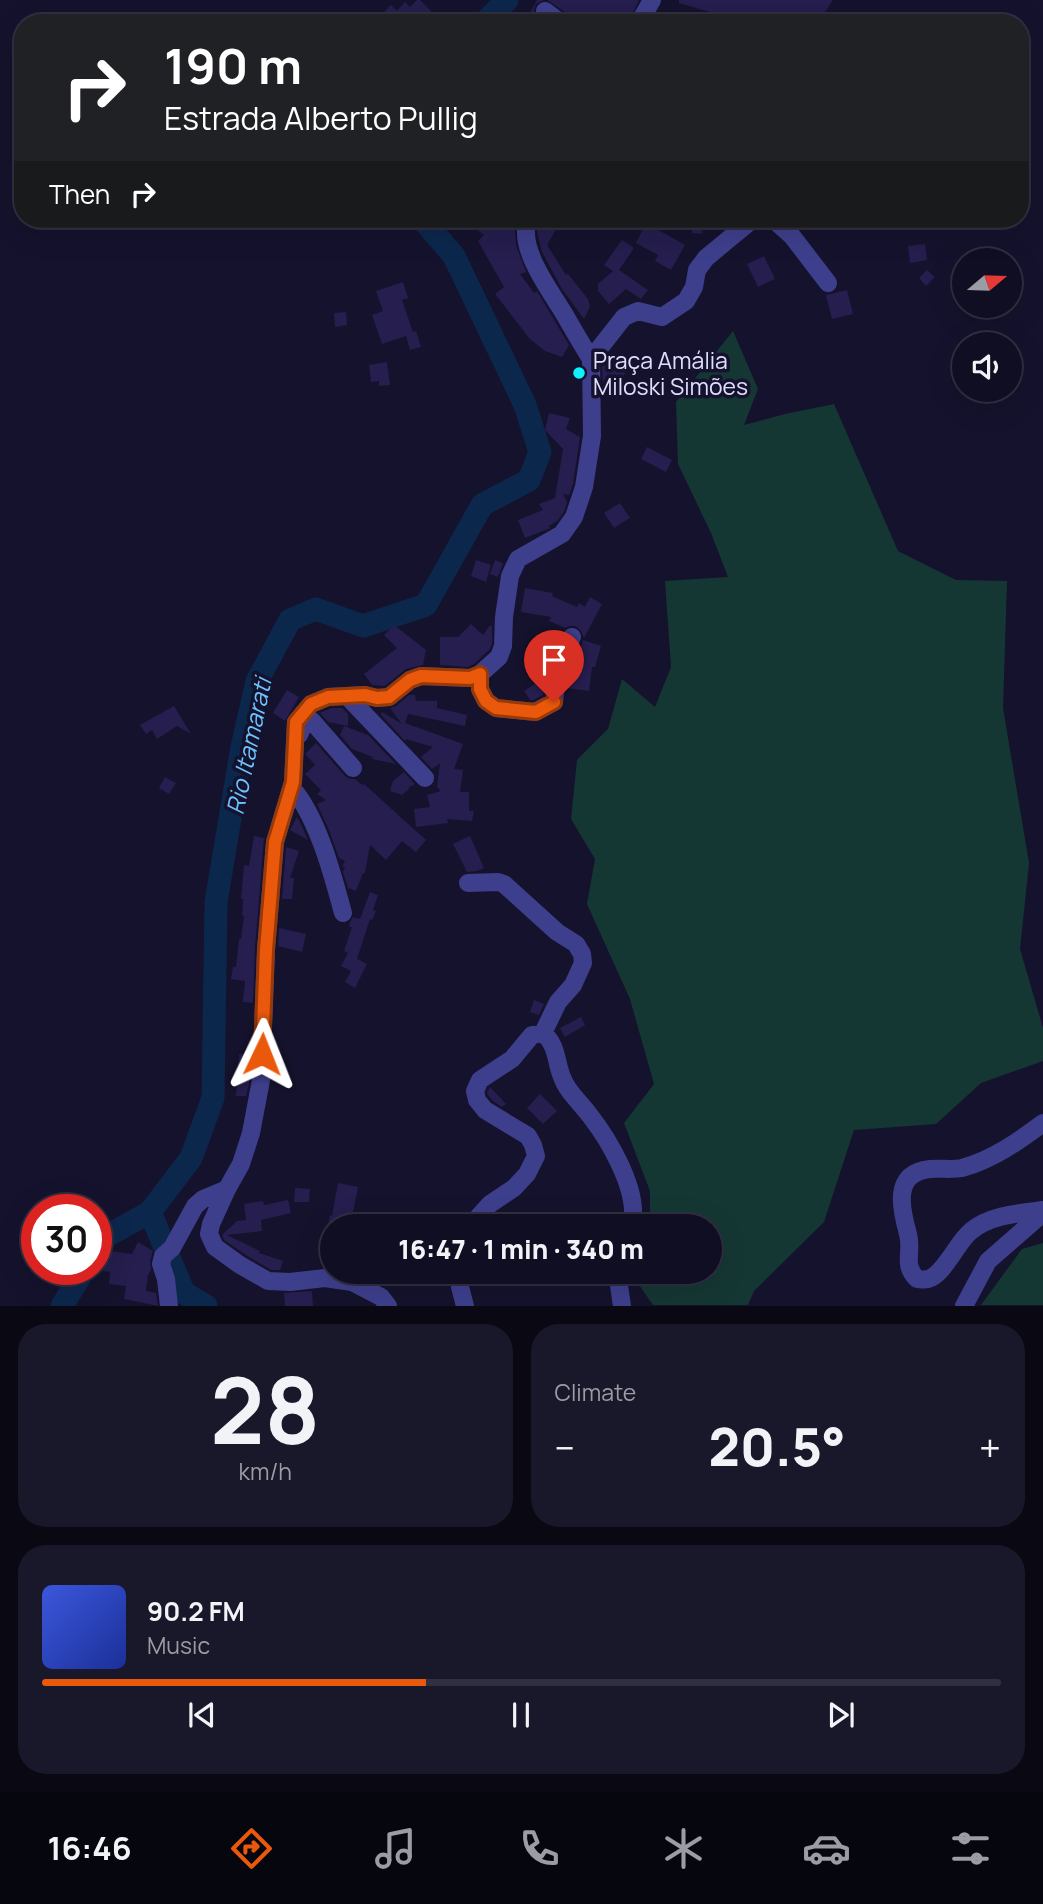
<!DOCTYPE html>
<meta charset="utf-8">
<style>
body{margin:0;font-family:Manrope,sans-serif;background:#19172a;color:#f1f3f6;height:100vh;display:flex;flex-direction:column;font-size:26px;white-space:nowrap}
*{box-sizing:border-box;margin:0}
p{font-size:23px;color:#9c9ca5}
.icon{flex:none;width:38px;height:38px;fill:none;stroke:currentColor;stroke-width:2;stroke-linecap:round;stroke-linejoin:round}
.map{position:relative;height:1306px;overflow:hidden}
.panel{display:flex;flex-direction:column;gap:18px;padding:18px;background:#090813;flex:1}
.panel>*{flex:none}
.hud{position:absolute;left:14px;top:14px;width:1015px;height:214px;border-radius:28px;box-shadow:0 7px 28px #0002,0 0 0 2px #302e40;background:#202124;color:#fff;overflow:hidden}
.needle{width:46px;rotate:71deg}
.fabs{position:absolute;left:952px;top:248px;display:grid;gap:14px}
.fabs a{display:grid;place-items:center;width:70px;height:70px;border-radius:50%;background:#100e22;box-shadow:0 7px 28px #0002,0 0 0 2px #302e40;font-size:35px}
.speed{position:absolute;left:21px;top:1194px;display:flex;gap:14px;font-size:35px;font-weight:700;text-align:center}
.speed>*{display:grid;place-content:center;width:91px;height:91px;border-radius:50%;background:#100e22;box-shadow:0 7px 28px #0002,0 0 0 2px #302e40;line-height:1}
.speed .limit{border:10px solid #d22;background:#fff;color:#111}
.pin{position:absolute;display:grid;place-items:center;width:60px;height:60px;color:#fff;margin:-72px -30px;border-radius:50% 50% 50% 0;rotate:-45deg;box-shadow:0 0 7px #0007}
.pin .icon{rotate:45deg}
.me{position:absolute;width:77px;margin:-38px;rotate:2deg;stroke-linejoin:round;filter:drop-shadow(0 0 5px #0008)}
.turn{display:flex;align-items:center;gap:24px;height:147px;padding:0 35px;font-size:32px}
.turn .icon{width:91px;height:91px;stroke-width:2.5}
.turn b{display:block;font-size:49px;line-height:60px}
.then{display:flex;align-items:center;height:66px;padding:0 35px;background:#0003;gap:14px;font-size:26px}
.big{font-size:52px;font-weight:800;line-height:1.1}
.panel .card{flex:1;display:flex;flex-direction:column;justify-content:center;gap:10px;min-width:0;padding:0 24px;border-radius:28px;background:#19172a}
.panel .dial{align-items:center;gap:0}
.dial b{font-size:91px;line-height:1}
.song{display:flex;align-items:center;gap:21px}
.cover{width:84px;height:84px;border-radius:10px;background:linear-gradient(135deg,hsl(230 70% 55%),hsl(230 70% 35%))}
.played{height:7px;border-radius:4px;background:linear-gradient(90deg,#ea580c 40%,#302e40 40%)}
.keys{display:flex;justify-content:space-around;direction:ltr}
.heat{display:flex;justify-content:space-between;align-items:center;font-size:38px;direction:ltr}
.panel .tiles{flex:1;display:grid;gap:18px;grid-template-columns:1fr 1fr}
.card:last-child{grid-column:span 2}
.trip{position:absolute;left:320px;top:1214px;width:402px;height:70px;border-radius:35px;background:#100e22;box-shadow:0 7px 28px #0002,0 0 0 2px #302e40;font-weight:800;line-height:70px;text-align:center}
.menu{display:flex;height:112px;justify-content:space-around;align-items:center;background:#06060e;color:#9c9ca5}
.menu .icon{width:49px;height:49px}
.menu .selected{color:#ea580c}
.menu b{font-size:32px;color:#f1f3f6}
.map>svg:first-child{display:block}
</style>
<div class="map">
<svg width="1043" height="1306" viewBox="0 0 1043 1306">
<rect width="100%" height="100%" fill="#15122d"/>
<path fill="#153734" d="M733,331L758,389L744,425L785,414L834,404L898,551L956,580L1007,581L1003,708L1029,863L1020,949L1043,1028V1061L981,1083L936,1124L854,1130L824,1222L754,1291L748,1305H653L630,1272H710V1227H650V1191L624,1123L654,1084L630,999L587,904L595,859L571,819L577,760L608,729L622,679L655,707L671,667L665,581L728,577L711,533L678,464L676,402Z
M1043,1243V1305H981L1022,1249Z"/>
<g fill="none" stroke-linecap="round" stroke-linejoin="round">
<path stroke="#0c274c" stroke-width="23" d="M484,23L507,0
M150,1212L184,1293L206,1306
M96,1242L150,1212L191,1158L213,1098L216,902L242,747L257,681L290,620L316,609L363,626L426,605L482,505L529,480L540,452L525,405L454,256L422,219
M62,1306L79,1278L81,1269"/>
</g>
<path fill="#251e4e" d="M417,0H420L431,11L420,23H387L380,16L391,5L397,11L405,2L410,7Z
M537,0H544L536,4L534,10L535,16L542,23H525Z
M547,0H639L628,23H572L568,14Z
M679,0H833L818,23H747L679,3Z
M463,219H516L515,232L516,245L526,272L520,274L534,293L537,291L569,345L562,357L545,351L530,339L495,294L504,287L478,241L484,235Z
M539,219H562L547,245L566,275L568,274L588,299L590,307L584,319L562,289L542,252L537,231Z
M693,219H703L702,234L692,233Z
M646,223L685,245L671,270L655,261L658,255L636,243Z
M622,240L634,248L619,270L648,290L641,299L626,289L609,304L598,291V284L613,271L604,265Z
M925,244L927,260L910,263L908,246Z
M764,256L775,279L758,287L747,264Z
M927,270L935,277L926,286L919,278Z
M403,282L408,298L402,300L413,332L416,331L421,347L410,350L406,336L382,344L372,315L383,311L376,291Z
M847,290L853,314L832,319L826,295Z
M346,312L347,325L335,327L334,313Z
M619,356L632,362L615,390L603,385L602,367Z
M387,362L390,385L379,386V381L371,382L369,365Z
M549,413L570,418L566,429L580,437L573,484L569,495L563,494L567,502L564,512L557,521L549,526L550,528L548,529L525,538L518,520L543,510L539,504L555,498L563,449L545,430Z
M647,447L672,460L666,472L641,459Z
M620,503L630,518L614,528L604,513Z
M476,560L491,565L486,582L471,576Z
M495,560L503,563L498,577L490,574Z
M525,588L553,593L552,596L577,607L579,603L585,607L590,597L602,604L584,638L581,631L576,626H570L565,628L549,621L551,617L521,612Z
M471,624L483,635L490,625L492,627V644L489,650L474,664L468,667L440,665V637H458Z
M394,625L426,650L423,665L406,669L385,686L372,685L364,674L397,648L384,635Z
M583,640L601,646L595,667H592L589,691L567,688L569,672L573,671Z
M541,680L544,686L543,695L533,700H530L524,691Z
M287,690L299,697L285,721L273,713Z
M409,695H415L416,701H437V708L467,715L465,726L408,714L405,723L463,744L454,769L463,770L460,792H469V811H474L472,821L447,819L448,823L416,827L414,809L430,807L427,795L441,791L437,787L440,763L432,769L421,757L433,747L406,739L405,741L381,715L382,712L402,724L390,708L396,706Z
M174,706L191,734L177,726L157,739L152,730L146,734L140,725Z
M331,708H342L348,714V726L328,722L320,713Z
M344,726L368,735L396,764L372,759L373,757L352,749L340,735Z
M316,743L345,776L350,779H355L362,785L364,784L426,840L416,852L402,841L386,860L370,845L365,873H363L356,891L348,888L343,872L345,867H342L345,861L339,858L329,830L317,804L326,800L317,794L321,790L305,774L315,765L306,755V753Z
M404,772L415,784L412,786H410L408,790L402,795L390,791L393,781Z
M165,777L176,783L169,794L159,788Z
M297,817L301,824L308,840L290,830Z
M254,836L264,838L255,948L253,1003L243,1002L245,981L231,979L233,967H236L239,939H241L244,916L242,915L243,899H241L244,865L249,866Z
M470,836L484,868L477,871L467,872L453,844Z
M286,847L299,851L290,878H294L292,899H282Z
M370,892L378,895L373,910L376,911L372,920L370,919L357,959L367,964L355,988L345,982L351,971L341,966L348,953L344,951L352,927H349L350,922L353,917L360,919Z
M279,928L306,934L302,952L278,946Z
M534,1000L544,1004L539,1015L530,1012Z
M581,1017L585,1025L565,1037L560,1028Z
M239,1054H251L250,1079L246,1096H236Z
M490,1087L506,1104L502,1107L493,1101L488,1095L487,1092Z
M540,1094L557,1111L543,1124L527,1108Z
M338,1183L358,1187L352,1217L349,1216L347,1227H328L330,1215L332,1216Z
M295,1188L310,1189L309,1202H294Z
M288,1200L291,1213L261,1220L262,1231L227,1235L260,1251L259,1253L283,1261L280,1270H271L246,1255L224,1240L222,1235L237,1221L246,1220L244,1204L263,1201L264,1205Z
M138,1242L153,1251L150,1261L151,1270L148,1275L146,1291L156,1293L158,1306L124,1299L126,1286L109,1284L110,1272L103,1271L105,1260H110L111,1251L132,1254Z
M312,1291L313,1306H285L284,1293Z"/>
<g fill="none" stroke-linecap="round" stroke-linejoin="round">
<path stroke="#3e3f8c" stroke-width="18" d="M545,11L561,23
M639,23L652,0
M528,219C517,249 551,291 566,317C574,331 582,345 591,359
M773,219L792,236L828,283
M591,359L624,317L638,311L662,317L686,301L694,287L697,270L706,258L753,219
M480,674V689L486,701L496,708L535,712L554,702L558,669L572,637
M347,696L425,778
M299,735L304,723L308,720L312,721L353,768
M296,793C319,823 333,876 343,913
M468,883L498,882L504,884L557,932L576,944L582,954L583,963L573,985L558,1002L543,1033
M1043,1123C1019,1141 992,1160 962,1168C952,1170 940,1168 930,1169C892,1173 901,1209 908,1234C913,1253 902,1264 917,1279C920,1279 924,1280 928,1279C944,1275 957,1242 971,1231C990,1215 1019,1213 1043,1210
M473,1227L479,1216L490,1204L514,1188L527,1174L536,1156L533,1145L528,1136L485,1110L477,1100L475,1091L480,1080L512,1059L532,1035L543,1033C558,1046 555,1060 562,1077C567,1092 582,1104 591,1117C609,1140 632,1181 633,1210C633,1216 631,1222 631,1227
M461,1272L460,1287L465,1306
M617,1272L622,1306
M169,1306L166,1279L161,1264L163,1256L172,1248L195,1206L203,1199L227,1189
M388,1306L381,1297L352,1282L325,1278L290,1282L268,1281L240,1265L215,1247L209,1234L211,1224L227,1189L241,1164L251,1133L261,1080L266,949L275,842L293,782L296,722L311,704L328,697L364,695L377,698L389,697L410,680L421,676L470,678L480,674L499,657L503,646L504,617L510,576L518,559L562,534L574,517L584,487L592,436L591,359
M964,1306L988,1261L1043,1213"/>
</g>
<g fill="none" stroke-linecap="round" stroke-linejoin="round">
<g stroke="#983908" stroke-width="18">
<path id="route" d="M262,1054L266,950L275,842L293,782L296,722L311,704L328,697L365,695L377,698L389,697L410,680L421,676L470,678L480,674V689L486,701L496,708L536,712L554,702"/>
</g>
<use href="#route" stroke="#ea580c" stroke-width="12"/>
</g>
<circle fill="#0cf3fd" stroke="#15122d" stroke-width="2.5" cx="579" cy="373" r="7"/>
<g text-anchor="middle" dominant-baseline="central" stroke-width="7" stroke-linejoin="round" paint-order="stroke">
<g font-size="23" fill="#e0deff" stroke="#15122d" text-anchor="start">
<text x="593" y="360">Praça Amália<tspan x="593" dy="26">Miloski Simões</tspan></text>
</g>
<g font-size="24" font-style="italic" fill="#6dc3fe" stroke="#15122d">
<text transform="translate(248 746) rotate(-78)">Rio Itamarati</text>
</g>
</g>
</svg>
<div class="fabs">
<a><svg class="needle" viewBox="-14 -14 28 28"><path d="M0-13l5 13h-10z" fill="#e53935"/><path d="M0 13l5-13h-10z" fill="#9c9ca5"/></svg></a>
<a><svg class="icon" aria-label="sound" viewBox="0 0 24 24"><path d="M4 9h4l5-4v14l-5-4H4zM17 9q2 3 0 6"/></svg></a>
</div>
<div class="speed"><div class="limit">30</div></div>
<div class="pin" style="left:554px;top:702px;background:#d93025"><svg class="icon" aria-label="arrive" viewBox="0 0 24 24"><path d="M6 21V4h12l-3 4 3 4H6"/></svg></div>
<svg class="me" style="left:262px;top:1054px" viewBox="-20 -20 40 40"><path d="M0-17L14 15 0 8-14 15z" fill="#ea580c" stroke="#fff" stroke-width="4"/></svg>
<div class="trip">16:47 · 1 min · 340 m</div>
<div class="hud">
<div class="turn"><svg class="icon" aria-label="right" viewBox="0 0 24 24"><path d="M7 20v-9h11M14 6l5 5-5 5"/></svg><div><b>190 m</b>Estrada Alberto Pullig</div></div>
<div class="then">Then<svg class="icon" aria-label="right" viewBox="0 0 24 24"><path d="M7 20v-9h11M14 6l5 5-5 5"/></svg></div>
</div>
</div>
<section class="panel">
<div class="tiles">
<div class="card dial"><b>28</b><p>km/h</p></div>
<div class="card"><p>Climate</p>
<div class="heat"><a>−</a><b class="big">20.5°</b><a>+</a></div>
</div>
<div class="card">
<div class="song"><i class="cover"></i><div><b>90.2 FM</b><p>Music</p></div></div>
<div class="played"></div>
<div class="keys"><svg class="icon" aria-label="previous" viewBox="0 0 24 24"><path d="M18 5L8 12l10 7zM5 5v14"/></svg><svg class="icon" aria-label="pause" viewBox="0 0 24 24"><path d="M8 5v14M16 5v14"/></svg><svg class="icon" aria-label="next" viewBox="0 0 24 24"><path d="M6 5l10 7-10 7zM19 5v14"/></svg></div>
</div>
</div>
</section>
<nav class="menu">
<b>16:46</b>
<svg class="icon selected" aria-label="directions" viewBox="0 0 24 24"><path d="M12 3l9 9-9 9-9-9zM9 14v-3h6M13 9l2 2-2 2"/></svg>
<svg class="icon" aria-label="music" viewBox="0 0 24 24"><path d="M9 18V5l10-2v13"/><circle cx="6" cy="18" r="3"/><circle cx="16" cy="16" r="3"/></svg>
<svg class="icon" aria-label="phone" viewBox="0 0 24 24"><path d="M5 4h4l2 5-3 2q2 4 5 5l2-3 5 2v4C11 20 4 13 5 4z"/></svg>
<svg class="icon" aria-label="climate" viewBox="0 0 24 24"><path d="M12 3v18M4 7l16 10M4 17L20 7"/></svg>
<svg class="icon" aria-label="car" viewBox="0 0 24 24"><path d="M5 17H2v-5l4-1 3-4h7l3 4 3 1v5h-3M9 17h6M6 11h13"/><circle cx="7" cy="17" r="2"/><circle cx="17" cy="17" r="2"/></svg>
<svg class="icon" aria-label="filters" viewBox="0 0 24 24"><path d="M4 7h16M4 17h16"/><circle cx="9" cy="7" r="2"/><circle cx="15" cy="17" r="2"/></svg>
</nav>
